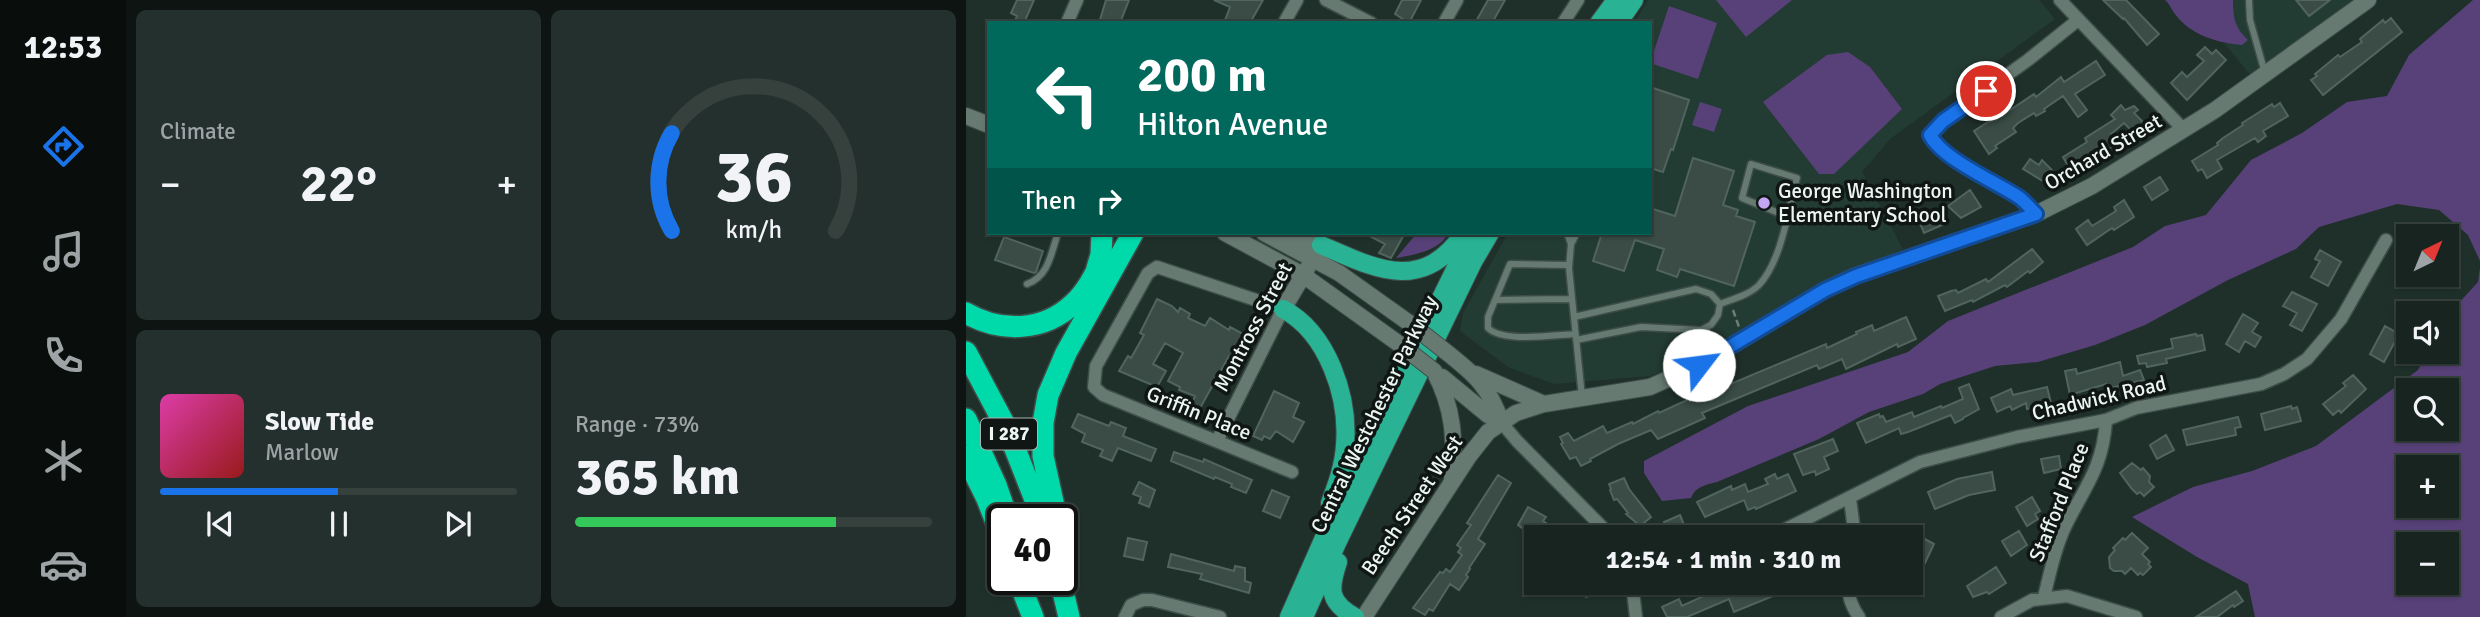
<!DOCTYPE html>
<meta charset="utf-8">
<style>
body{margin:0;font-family:Signika,sans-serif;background:#24302d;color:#f1f3f6;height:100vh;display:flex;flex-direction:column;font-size:26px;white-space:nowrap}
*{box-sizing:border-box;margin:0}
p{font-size:23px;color:#9ea4a5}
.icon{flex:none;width:38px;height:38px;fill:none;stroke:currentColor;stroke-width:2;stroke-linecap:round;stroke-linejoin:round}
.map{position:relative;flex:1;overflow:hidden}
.drawer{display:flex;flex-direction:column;gap:10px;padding:10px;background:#0d1412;width:840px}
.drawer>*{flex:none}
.hud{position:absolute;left:21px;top:21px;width:665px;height:214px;border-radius:0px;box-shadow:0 2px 5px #0004,0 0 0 2px #36413e;background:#00695c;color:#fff;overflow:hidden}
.needle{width:46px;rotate:43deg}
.buttons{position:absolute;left:1430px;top:224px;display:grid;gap:14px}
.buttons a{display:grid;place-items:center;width:63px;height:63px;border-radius:0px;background:#172420;box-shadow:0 2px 5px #0004,0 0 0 2px #36413e;font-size:35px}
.speed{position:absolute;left:21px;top:504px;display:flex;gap:14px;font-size:35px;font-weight:700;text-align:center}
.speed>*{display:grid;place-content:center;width:91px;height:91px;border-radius:50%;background:#172420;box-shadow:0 2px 5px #0004,0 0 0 2px #36413e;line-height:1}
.speed .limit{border:4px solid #111;border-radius:10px;background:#fff;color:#111}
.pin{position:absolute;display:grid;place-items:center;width:60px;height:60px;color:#fff;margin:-30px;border:4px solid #fff;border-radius:50%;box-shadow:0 2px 7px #0007}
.me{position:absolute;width:77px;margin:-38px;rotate:60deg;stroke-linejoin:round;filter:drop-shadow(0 0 5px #0008)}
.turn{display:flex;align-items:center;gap:24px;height:147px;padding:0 35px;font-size:32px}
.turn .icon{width:91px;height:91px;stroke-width:2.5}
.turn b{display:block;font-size:49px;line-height:60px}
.then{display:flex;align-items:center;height:66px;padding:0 35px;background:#0003;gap:14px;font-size:26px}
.big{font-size:52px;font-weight:700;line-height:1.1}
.drawer .tile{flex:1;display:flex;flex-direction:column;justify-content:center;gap:10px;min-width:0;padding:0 24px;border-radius:10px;background:#24302d}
.drawer .dial{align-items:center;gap:0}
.dial svg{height:182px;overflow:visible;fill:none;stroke:#36413e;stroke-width:7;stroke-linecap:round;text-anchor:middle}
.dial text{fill:#f1f3f6;stroke:none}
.song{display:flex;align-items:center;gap:21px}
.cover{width:84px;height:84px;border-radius:10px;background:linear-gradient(135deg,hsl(320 70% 55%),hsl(0 70% 35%))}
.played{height:7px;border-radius:4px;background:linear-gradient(90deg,#1a73e8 50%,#36413e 50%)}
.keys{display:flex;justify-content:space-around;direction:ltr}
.heat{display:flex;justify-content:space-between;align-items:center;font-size:38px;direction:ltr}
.charge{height:10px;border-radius:5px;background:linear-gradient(90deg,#34c759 73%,#36413e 0)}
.drawer .tiles{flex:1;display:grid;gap:10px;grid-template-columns:repeat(2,1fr)}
.trip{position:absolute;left:558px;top:525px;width:399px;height:70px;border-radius:0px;background:#172420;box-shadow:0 2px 5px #0004,0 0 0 2px #36413e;font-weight:700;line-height:70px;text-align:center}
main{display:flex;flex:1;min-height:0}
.menu{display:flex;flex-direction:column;width:126px;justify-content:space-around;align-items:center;background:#090e0d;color:#9ea4a5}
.menu .icon{width:49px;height:49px}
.menu .active{color:#1a73e8}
.menu b{font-size:32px;color:#f1f3f6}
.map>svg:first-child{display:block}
</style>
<main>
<nav class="menu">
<b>12:53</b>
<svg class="icon active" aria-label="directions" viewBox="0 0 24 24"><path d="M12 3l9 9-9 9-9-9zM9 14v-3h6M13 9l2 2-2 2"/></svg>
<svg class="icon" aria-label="music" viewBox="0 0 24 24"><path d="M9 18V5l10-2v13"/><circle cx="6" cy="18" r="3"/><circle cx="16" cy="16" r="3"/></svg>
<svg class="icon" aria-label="phone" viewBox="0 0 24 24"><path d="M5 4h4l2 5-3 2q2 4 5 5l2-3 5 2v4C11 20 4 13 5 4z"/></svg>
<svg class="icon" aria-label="climate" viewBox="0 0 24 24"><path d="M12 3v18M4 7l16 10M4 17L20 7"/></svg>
<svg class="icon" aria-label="car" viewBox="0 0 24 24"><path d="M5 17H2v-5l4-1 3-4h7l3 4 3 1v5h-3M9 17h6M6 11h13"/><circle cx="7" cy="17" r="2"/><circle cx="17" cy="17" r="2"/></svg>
</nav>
<section class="drawer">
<div class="tiles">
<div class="tile"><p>Climate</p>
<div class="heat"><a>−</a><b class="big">22°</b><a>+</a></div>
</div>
<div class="tile dial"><svg viewBox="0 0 100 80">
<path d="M14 69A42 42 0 1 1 86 69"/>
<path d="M14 69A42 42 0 0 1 14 26" stroke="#1a73e8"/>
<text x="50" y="56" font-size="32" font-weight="700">36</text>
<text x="50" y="72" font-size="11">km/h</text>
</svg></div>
<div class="tile">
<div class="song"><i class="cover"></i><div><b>Slow Tide</b><p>Marlow</p></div></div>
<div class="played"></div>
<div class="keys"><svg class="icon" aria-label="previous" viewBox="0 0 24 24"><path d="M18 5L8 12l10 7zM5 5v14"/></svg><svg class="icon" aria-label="pause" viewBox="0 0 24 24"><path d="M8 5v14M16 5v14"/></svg><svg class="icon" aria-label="next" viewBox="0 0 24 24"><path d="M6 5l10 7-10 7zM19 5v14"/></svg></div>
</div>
<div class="tile"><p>Range · 73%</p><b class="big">365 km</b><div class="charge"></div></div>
</div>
</section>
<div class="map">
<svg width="1514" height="617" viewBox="0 0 1514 617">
<rect width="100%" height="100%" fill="#1f302a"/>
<path fill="#233c33" d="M682,0H1073L1089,19L924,139L896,172L937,249L852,285L729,359L684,376L588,384L542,367L494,331L497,313L542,233H684V23H668Z
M1267,0H1391L1287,78L1258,43L1276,45L1267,16Z"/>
<path fill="#574178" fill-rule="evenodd" d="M750,0H826L780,37Z
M1199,0H1267C1267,18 1269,28 1282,40L1276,45C1252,43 1224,35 1209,14C1205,9 1204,4 1199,0Z
M1507,0H1514V261L1502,235L1473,210L1431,204L1353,227L1330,249L1262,280L1179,325L1129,345L1072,362L1029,366L974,384L957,394L903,412L853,439L751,482C740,485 730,486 725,498L696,501L678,473V461L782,406L942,352L982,321L1167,247L1199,226L1240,215L1285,160L1336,133L1381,102L1421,96L1443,55Z
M703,6L751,23L732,79L684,63Z
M882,52L904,67L936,109L868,174H853L797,102L861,55Z
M734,102L756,109L748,132L726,125Z
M451,233H482C474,251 447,255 430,258Z
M1514,268V617H1289L1282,584L1231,557L1166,517L1227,487L1286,471L1350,446L1452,370L1462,352H1480L1481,316L1512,282ZM1442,390H1480V429H1442ZM1442,467H1480V506H1442ZM1480,544V583H1442V544Z"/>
<path fill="#3a4c45" stroke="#51645d" stroke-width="2" d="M51,0H68L58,23H48L51,16L45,13Z
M140,0H163L154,23H133Z
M248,0H297L284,23H258L264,7Z
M436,0H455L443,23L429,14Z
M522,0H539L526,23H509Z
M1137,0H1160L1193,34L1181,45L1158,18L1157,19Z
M1330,0H1364L1343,16Z
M1425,18L1436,32L1357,95L1345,80L1351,76L1349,74L1372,55L1374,57L1396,42L1394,39L1417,20L1419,23Z
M1239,47L1246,54L1250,50L1260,60L1221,100L1205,83L1216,72L1221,77L1238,61L1231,55Z
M1130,61L1139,75L1109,94L1121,110L1112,117L1097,96L1078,109L1079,111L1070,116L1068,113L1052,123L1047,128L1050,132L1029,146L1031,148L1023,154L1008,131L1022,122L1029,120L1068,94L1070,97L1095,77L1098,82Z
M684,87L723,100L707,150L705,149L697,172L684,168Z
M1314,103L1322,116L1297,131L1300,136L1292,142L1289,138L1251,160L1256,169L1241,178L1236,169L1232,171L1226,161L1252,145L1251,143L1257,138L1277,125L1276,123L1306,104L1308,107Z
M1155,105L1159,110L1168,106L1172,110L1168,113L1178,123L1168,133L1158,123L1145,134L1151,143L1141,150L1139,146L1133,149L1113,161L1114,163L1104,169L1097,157L1121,142L1119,138L1149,119L1145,115Z
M727,158L768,171L757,205L772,210L770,216L789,222L768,286L714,269L711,277L691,270L698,249L669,240L658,271L627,261L636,233H684V208L709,216Z
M1064,159L1073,165L1076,160L1088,172L1080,183L1057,169Z
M1194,177L1202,190L1186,200L1178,187Z
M1004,190L1015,207L995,218L982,206Z
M1158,200L1168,217L1148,230L1146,228L1121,245L1110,229L1122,220L1126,226L1150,211L1148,207Z
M978,207L981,223L958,233L952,218Z
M398,233H439L425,258L413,253L419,244Z
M38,237L77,251L70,272L68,273L29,260Z
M1066,249L1077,262L1064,273L1062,271L1041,287L1039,285L1007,302L1006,300L979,311L972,296L985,291L990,290L992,293L1020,279L1022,282Z
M1354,250L1375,262L1362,286L1345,277L1354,261L1349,259Z
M1326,292L1351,304L1336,331L1324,325L1331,313L1317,306Z
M191,299L206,306L212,312L214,308L224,314L222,318L239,326L244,318L263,330L264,327L281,336L274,355L269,353L266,358L263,356L233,410L225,406L229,396L213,390L214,387L202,381L217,353L199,343L187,364L200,371L191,387L153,371L162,356L165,358L178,335L174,333Z
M1277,314L1292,323L1286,332L1295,337L1289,347L1279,341L1273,352L1260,344Z
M940,317L950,339L932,347L931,344L880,369L876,359L853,369L851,365L736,413L739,418L692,439L685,430L652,444L624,459L625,461L615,466L610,457L604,459L595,444L597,443L594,437L602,433L608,441L637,426L641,433L666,422L667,424L692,411L693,413L723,399L724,401L860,344L861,348L891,334L890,332L906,325L908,331Z
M1419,326L1433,334L1418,362L1404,354Z
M1230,334L1231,336L1236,335L1239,350L1200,359L1201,363L1181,367L1180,363L1173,364L1171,356L1207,348L1205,339Z
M1154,362L1157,376L1174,370L1178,380L1141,389L1140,384L1104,395L1099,371L1110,369L1111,374Z
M1387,375L1400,389L1375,413L1373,410L1367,415L1357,404L1380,386L1377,383Z
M1003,384L1013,409L997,418V419L989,423L985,415L942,432L935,434L933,428L900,443L891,423L913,414L914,417L917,416L920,422L946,412L948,417L975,406L976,408L997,399L993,388Z
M1081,387L1085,403L1061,409L1060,403L1046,410L1044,406L1031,412L1025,398L1045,389L1047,395Z
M308,391L333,403L327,417L338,422L327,442L310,431L304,439L298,436L296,440L287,436Z
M1325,406L1326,409L1331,407L1335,421L1299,430L1295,414Z
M112,414L143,426L145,422L160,428L157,436L190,449L185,461L152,448L146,461L134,456L137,450L116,442L119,434L106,427Z
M1272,417L1275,427L1269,428L1270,435L1221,445L1217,430Z
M1200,435L1208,450L1191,459L1184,445Z
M867,439L872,451L858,457L863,469L850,475L849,471L837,475L828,454Z
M208,452L237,462L238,459L286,480L280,493L265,487L266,484L249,477L248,479L205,461Z
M1093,456L1095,469L1078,473L1075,459Z
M1166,463L1175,470L1177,468L1184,476L1183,482L1188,487L1178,496L1174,492L1171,494L1166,489L1154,473Z
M1026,472L1029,490L1003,495L969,509L962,492L991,479Z
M809,474L811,479L822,474L830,491L790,509L789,507L782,510L778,500L739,517L731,502L765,486L766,490L779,484L782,492L802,484L799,479Z
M532,475L545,483L512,539L519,544L503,568L504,569L500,575L502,577L493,590L484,584L467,611L463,609L459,615L447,608L474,572L477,573L480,569L484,572L496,555L492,552L495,548L491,545L505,525L501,523Z
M658,478L663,489L685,517L674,526L660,514L662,513L651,499L648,500L644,490L645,489L643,484Z
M173,482L189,490L183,507L173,503L175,497L167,494Z
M306,490L323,497L314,518L297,511Z
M1066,497L1074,511L1069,514L1072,519L1061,526L1050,507Z
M562,507L580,517L577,521L601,537H562L564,534L552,525Z
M714,515L721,532L704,537L698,522Z
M1053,531L1061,545L1045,556L1036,541Z
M1166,533L1182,548L1176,554L1184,562L1182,564L1185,567L1177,575L1174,573L1172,575L1165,568L1159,574L1156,571H1148L1144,568L1143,557L1149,550L1147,548L1157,538L1159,540Z
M955,537L968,544L958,565L945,558V540L952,544Z
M162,538L181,542L177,560L158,556Z
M205,554L268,571L269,566L279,568V581L285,583L283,593L234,579L236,574L202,567Z
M1030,567L1040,583L1023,594L1021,592L1007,597L1001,586Z
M606,583H640V585L630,588L632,593L620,597L618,592L610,595Z
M766,583H807L812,594L768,612L763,599L721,617H701L696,607L713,599L716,606Z
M1270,591L1277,601L1268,607L1267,605L1251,617H1230Z"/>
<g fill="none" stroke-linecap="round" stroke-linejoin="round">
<g stroke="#3e4d49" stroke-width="9">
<path id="service" d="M1283,0L1284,20L1299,73
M601,233L605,244L611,233
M605,244L603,268L616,397
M603,265L544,264L522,317V328C537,343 588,335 609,334
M61,284C83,276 85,253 92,233
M529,300L606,299
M754,304C767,299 783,295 793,285C816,260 822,210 831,178L785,164L776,198L820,216
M608,317L730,289L745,294L754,304L752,315L745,325L735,330L675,327L610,340"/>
</g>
<g stroke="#3e4d49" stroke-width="15">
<path id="minor" d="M360,0L405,23
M1094,0L1217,129
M101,23L111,0
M318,23L331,0
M478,23L491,0
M597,23L612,0
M1070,214C1065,209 1060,203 1054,198C1031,182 976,159 964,135L977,121L1062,60L1112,20
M535,422L551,441L646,537
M251,441L317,309L191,267L182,273L130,366L128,387L137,395L326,472
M884,499L889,537
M804,537L954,462L1051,437L1140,420L1170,408L1295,384L1318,374L1341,359L1375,319L1420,240
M666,583L670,617
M883,583C881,596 886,607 893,617
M1078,597C1084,573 1089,548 1100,525C1120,485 1137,467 1140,420
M159,617L165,605L177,600H186L254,617
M1035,617L1066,600L1101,596L1170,617"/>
</g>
<g stroke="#3e4d49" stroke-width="18">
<path id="tertiary" d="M0,116L23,125
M259,233L337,275L436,346
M298,233L373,273L446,325
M317,234L355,245
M317,309L341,269
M479,351C507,373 524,387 535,422
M468,371C488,409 489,438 486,480
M510,374L578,404
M476,377L522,415L535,422
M398,617L503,456L522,432L550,413L578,404L684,387L733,365L859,290L889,276L1070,214L1126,186L1249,110L1402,0"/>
</g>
<g stroke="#3e4d49" stroke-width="20">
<path id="primary" d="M633,23L650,0
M652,23L668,0
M355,245C410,269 456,294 498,233
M317,309C362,333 383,397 379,445C378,465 371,484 364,503
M372,562C363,589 362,602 389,617
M323,617L365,522L507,233
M338,617L371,543L507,262L524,233"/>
</g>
<g stroke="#3e4d49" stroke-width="24">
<path id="motorway" d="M131,268L135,255L136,233
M0,313C35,333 78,332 108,303C122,290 130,272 138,256
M0,352L42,431L77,520
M0,419L30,485L42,520
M0,456L21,499L37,540
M91,520L77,456V423L82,395L100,353L167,233
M52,579L67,617
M94,579L103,617"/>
</g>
<path stroke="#6e7c77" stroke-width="2.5" stroke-dasharray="7 3.5" stroke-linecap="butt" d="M767,310L773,327"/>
<use href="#service" stroke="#677a72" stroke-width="6"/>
<use href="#minor" stroke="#677a72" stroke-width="12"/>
<use href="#tertiary" stroke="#677a72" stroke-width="16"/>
<use href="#primary" stroke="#29b394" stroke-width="18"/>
<use href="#motorway" stroke="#00d9aa" stroke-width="21"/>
<g stroke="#3e4d49" stroke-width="18" stroke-linecap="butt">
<path id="tertiary-bridge" d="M446,325L479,351
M436,346L468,371"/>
</g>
<use href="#tertiary-bridge" stroke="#677a72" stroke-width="16"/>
</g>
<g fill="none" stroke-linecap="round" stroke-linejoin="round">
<g stroke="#114b97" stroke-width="18">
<path id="route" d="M733,365L859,290L890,276L1070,214C1065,209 1060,203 1054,198C1030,182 976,159 964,135L977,121L1020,91"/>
</g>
<use href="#route" stroke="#1a73e8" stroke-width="12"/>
</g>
<circle fill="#c3a7f2" stroke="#0f1614" stroke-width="2.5" cx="798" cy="203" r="7"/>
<g text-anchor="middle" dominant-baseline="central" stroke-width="7" stroke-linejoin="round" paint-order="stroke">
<rect fill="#0f1614" stroke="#a9b3af" stroke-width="2" x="15" y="418.5" width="56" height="31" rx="5"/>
<g font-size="19" font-weight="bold" fill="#ebf6f2">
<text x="43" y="434">I 287</text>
</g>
<g font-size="21" fill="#ebf6f2" stroke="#0f1614">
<text transform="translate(1137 152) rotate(-30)">Orchard Street</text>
<text transform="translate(287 327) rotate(-62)">Montross Street</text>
<text transform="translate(1133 398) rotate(-13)">Chadwick Road</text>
<text transform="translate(233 413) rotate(22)">Griffin Place</text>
<text transform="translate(408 414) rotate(-64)">Central Westchester Parkway</text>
<text transform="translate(1093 502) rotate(-68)">Stafford Place</text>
<text transform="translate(446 505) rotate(-56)">Beech Street West</text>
</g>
<g font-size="21" fill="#ebf6f2" stroke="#0f1614" text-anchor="start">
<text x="812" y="191">George Washington<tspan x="812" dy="24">Elementary School</tspan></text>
</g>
</g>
</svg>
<div class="buttons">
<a><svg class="needle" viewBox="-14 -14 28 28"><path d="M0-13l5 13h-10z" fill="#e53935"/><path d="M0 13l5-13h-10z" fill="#9ea4a5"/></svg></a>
<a><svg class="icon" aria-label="sound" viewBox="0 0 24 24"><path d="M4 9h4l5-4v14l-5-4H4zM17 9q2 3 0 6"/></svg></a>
<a><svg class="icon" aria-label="search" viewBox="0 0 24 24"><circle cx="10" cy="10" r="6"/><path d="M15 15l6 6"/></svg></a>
<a>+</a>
<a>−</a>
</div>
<div class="speed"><div class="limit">40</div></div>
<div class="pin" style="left:1020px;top:91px;background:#d93025"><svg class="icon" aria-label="arrive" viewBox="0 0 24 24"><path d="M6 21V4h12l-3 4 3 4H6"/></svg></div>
<svg class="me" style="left:733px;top:365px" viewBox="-20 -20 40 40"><circle r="19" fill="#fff"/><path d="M0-13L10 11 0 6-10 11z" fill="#1a73e8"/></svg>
<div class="trip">12:54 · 1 min · 310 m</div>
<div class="hud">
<div class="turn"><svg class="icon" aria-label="left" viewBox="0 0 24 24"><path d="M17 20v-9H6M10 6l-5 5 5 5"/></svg><div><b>200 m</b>Hilton Avenue</div></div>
<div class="then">Then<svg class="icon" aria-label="right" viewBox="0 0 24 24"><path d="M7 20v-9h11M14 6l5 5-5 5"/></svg></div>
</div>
</div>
</main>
